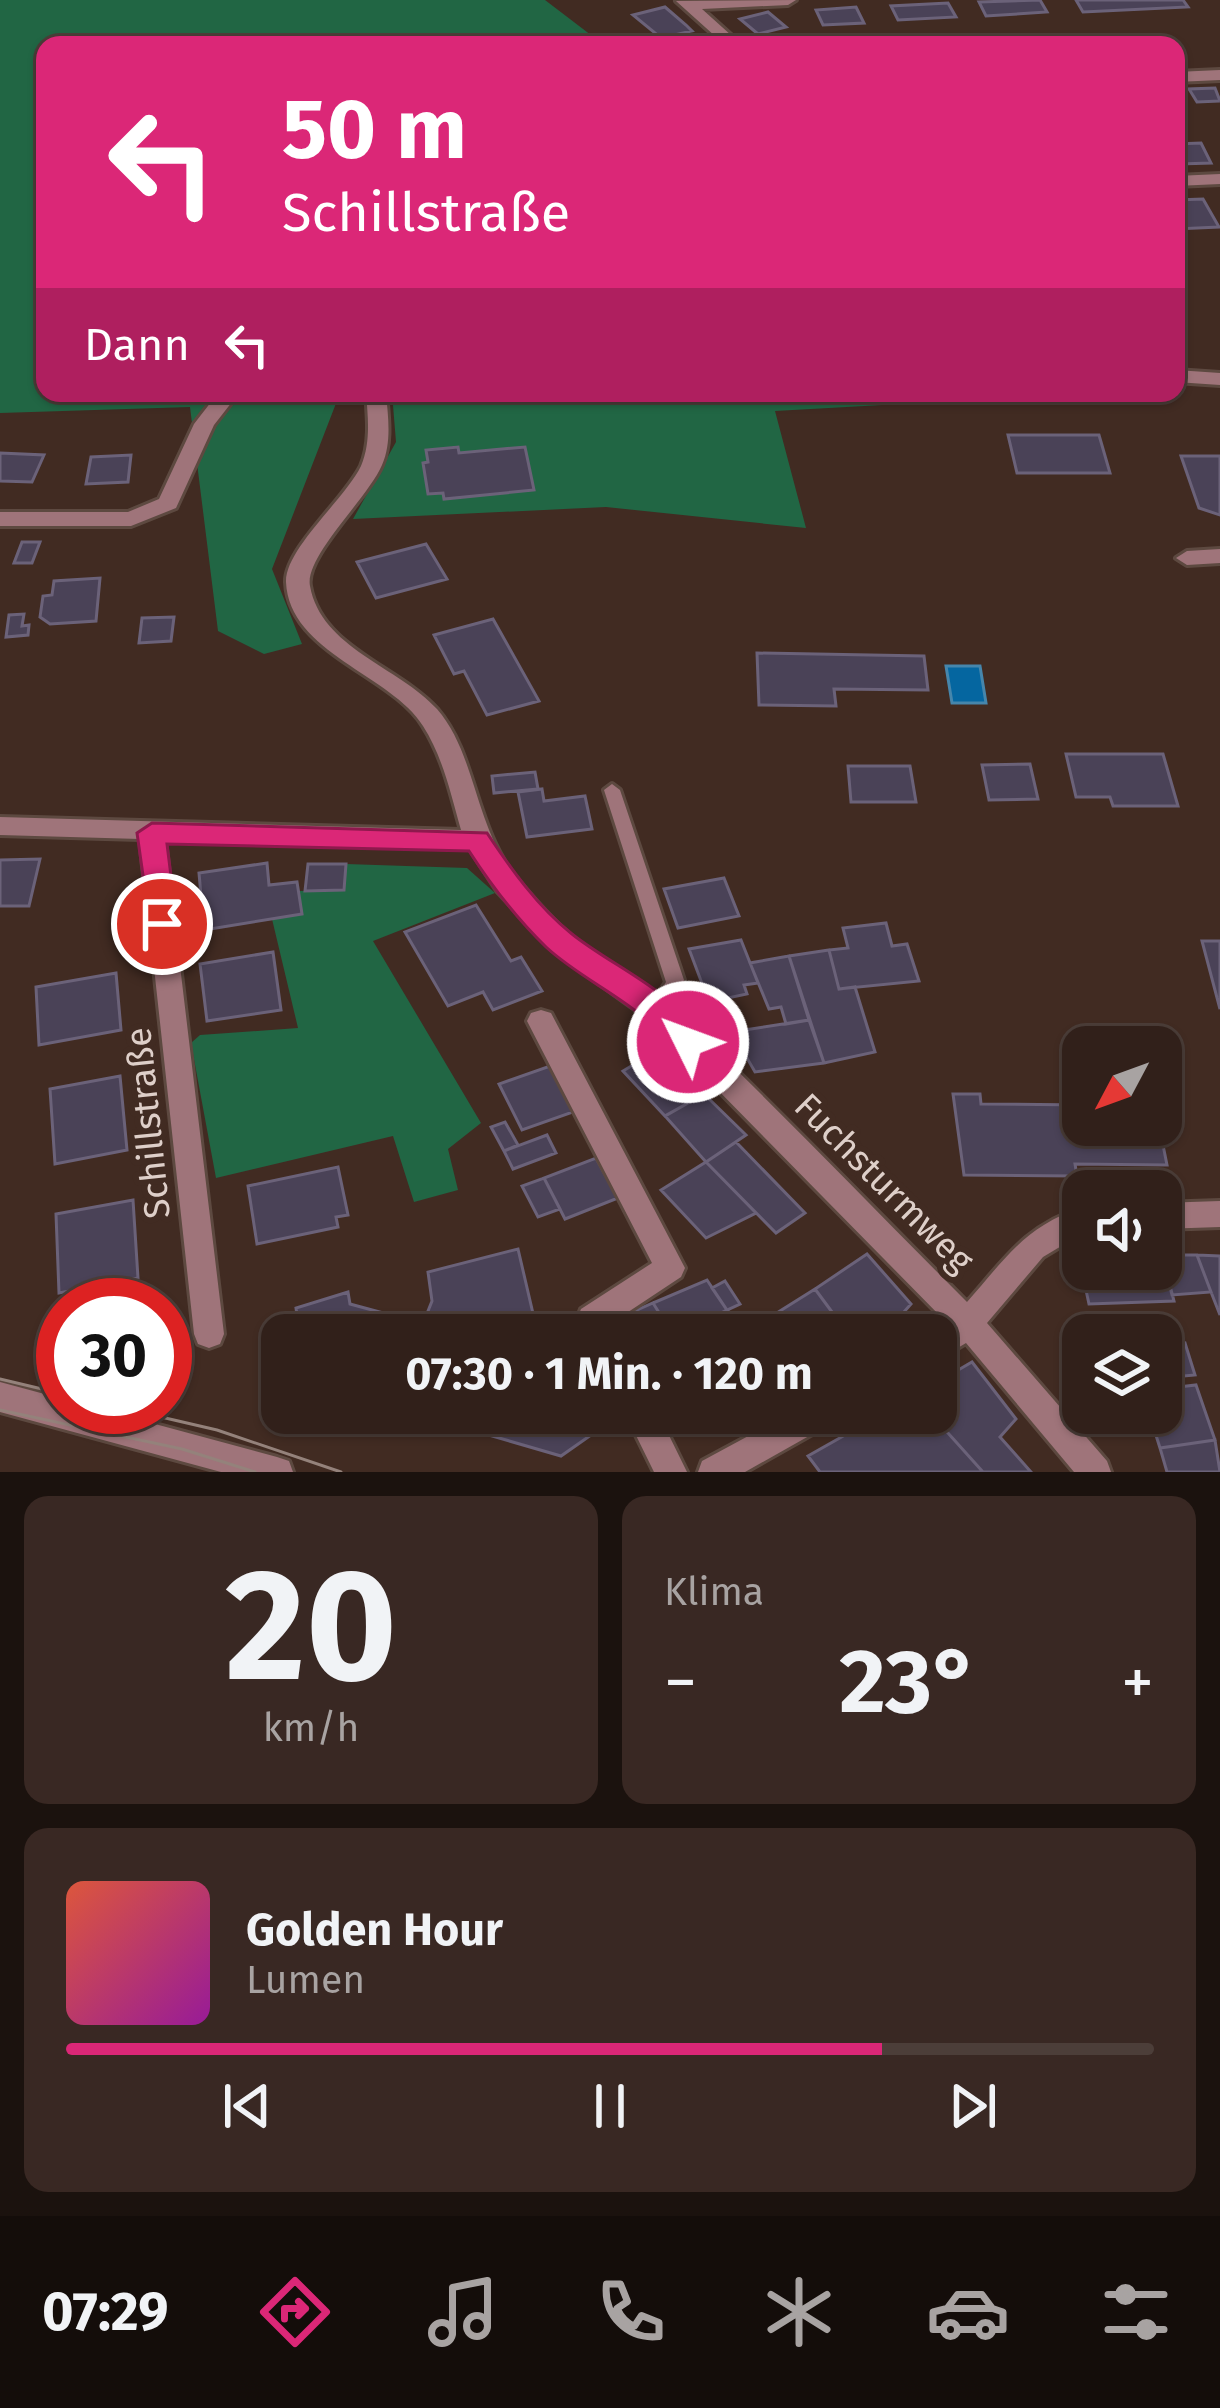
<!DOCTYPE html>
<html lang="de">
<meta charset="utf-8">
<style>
body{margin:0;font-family:"Fira Sans",sans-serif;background:#392823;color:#f1f3f6;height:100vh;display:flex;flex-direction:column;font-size:45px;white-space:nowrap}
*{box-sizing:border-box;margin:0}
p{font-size:39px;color:#a8a3a2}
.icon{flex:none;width:66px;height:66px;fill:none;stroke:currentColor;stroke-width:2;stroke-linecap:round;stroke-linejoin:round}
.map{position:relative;height:1472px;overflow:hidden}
.side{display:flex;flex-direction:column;gap:24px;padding:24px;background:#1b120e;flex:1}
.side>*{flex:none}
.banner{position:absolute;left:36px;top:36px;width:1149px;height:366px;border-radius:24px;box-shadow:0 3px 9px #0004,0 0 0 3px #4c3e39;background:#db2777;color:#fff;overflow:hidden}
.needle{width:78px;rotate:229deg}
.controls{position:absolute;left:1062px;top:1026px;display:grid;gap:24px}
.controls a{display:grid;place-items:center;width:120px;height:120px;border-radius:24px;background:#31201a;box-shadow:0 3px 9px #0004,0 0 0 3px #4c3e39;font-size:60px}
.speed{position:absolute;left:36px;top:1278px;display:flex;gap:24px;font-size:60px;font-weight:700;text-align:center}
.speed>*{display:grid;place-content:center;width:156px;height:156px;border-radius:50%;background:#31201a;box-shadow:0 3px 9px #0004,0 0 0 3px #4c3e39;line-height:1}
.speed .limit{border:18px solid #d22;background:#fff;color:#111}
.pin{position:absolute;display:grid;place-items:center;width:102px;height:102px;color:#fff;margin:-51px;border:6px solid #fff;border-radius:50%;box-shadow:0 3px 12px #0007}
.me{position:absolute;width:132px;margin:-66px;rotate:312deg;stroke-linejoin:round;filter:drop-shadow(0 0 9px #0008)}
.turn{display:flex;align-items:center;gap:42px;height:252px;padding:0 48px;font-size:54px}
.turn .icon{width:156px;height:156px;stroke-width:2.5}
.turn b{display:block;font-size:84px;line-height:102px}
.then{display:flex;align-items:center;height:114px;padding:0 48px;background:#0003;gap:24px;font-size:45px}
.big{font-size:90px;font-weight:700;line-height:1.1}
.side .widget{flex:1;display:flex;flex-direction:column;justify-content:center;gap:18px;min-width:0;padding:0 42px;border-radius:24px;background:#392823}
.side .dial{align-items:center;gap:0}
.dial b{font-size:156px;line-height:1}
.song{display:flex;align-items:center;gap:36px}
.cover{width:144px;height:144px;border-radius:18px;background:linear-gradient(135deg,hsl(10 70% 55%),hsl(300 70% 35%))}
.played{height:12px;border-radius:6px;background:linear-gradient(90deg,#db2777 75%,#4c3e39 75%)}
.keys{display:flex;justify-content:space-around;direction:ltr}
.heat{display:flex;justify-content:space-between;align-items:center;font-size:66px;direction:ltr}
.side .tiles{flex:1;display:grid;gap:24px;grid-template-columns:1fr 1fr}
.widget:last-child{grid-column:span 2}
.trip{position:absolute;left:261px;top:1314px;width:696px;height:120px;border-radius:24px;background:#31201a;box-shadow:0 3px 9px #0004,0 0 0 3px #4c3e39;font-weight:700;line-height:120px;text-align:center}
.menu{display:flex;height:192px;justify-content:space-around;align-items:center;background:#140d0a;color:#a8a3a2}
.menu .icon{width:84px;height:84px}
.menu .active{color:#db2777}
.menu b{font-size:54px;color:#f1f3f6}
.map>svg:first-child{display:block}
</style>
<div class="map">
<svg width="1220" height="1472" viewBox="0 0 1220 1472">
<rect width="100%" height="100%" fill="#412b22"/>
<path fill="#216644" d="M0,0H545L604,45H45V393H340L272,569L302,644L264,654L218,631L190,407L0,413Z
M392,393H932L936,402L775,411L806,528L606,507L353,519L396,442Z
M346,864L467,868L495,893L373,941L481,1123L448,1149L458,1190L414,1202L393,1136L216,1178L191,1043L200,1035L298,1028L272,919L302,914L299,891L344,890Z"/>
<path fill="#0566a0" stroke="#4686ac" stroke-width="3" d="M946,666H980L986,703H952Z"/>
<path fill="#4a4257" stroke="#6b6279" stroke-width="3" d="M1040,0L1047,12L986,16L979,2Z
M1076,0H1183L1188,7L1083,12Z
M948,3L956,17L898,20L891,6Z
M665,7L686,25L692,31L661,38L633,15Z
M856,7L864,23L823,25L816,10Z
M768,12L786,27L758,34L740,19Z
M1215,88L1220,101L1197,102L1189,89Z
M1201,143L1211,163L1179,164L1176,144Z
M1203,199L1219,227L1176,229V200Z
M1008,435H1099L1110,473H1017Z
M458,447L459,453L525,447L534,490L444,499L443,493L428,494L423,463L428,462L426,450Z
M0,453L44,455L32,482L0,481Z
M131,455L128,482L86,484L91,457Z
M1181,456H1220V515L1199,508Z
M22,542H40L32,563H14Z
M426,544L447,579L376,598L357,562Z
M100,578L96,621L50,624L40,617L43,596L52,595L54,581Z
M24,614L22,626L29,625L28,635L6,637L9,615Z
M174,617L171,641L139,643L142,618Z
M493,619L539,701L487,715L464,671L454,674L434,635Z
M757,653L924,656L928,690L834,689L836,706L759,705Z
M1066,754H1163L1178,806H1113L1110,797H1076Z
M1030,764L1038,799L989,800L982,765Z
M848,766H910L916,802H851Z
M535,772L538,789L494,793L492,776Z
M542,789L544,801L585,796L592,829L527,837L518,792Z
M40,859L29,906H0V860Z
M267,863L269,885L297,882L302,914L204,930L199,873Z
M308,864H346L344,890L305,891Z
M724,878L739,916L678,928L664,889Z
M476,905L511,961L521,957L542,991L493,1010L483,992L448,1006L405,932Z
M886,923L892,946L907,944L919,981L839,989L829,950L848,948L843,928Z
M741,940L758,983L744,985L747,994L709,1002L689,949Z
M1202,941H1220V1009Z
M829,950L839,989L855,987L875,1052L824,1063L789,956Z
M273,952L281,1010L207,1021L200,964Z
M789,956L809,1020L786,1024L781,1007L769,1009L750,963Z
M116,973L121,1030L39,1045L36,987Z
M809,1020L824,1063L755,1072L732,1032Z
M658,1050L704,1094L665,1116L623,1071Z
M550,1066L573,1112L522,1130L499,1084Z
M120,1076L127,1150L55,1164L50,1089Z
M704,1094L746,1135L706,1162L665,1116Z
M953,1094H980L981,1104L1083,1105V1125H1159L1167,1165L1075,1164L1077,1176L964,1175Z
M505,1122L518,1145L504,1151L491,1127Z
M547,1135L556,1153L513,1169L504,1151Z
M736,1142L805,1213L776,1233L706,1162Z
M596,1158L618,1198L565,1219L544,1178Z
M706,1162L756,1213L706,1238L661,1190Z
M338,1167L348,1215L336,1217L338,1227L257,1244L248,1186Z
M544,1178L560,1209L538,1217L522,1186Z
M133,1200L138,1278L59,1293L56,1214Z
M518,1249L538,1335H400L398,1317L422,1326L432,1301L428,1272Z
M867,1254L911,1304L903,1313L860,1335H849L815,1289Z
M1162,1255L1174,1301L1089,1304L1079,1258H1083V1269H1161Z
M1162,1255H1197L1211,1292L1172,1295Z
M1197,1255L1220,1256V1315L1211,1292Z
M707,1280L727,1310L673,1335L653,1303Z
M725,1281L740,1304L727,1310L712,1288Z
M815,1289L849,1335L745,1333Z
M348,1292L350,1304L398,1317L400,1335H300L296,1308Z
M653,1303L673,1335H620L616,1328L619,1318Z
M727,1310L745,1333L746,1335H709L702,1322Z
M1185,1343L1195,1375L1161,1378V1346Z
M972,1362L1016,1419L1000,1437L1031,1472H983L930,1413H936V1383Z
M1196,1385L1215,1440L1160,1448L1149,1413H1161V1389Z
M413,1413H607L611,1421L561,1456Z
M669,1413H722L682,1434Z
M884,1413H930L983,1472H820L808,1456Z
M1215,1440L1220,1472H1167L1160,1448Z"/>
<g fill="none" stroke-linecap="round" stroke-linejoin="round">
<g stroke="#5d4940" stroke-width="6">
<path id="service" d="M612,784L620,790L685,983C678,996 668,1020 650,1015L648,1010L666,982L604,790Z"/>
</g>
<g stroke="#5d4940" stroke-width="6">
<path id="minor" d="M796,0L788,5L702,9L742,45H725L676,1Z
M1220,70V80L1176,82V72Z
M1220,174V184L1176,186V176Z
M1176,370L1220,373V385L1176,382Z
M218,393H239L214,425L176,508L131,526H0V512H128L159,499L194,424Z
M366,393H386C388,417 392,442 382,465C368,498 304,557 310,586C321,648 399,667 437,709C477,755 474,828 518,880C533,898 550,918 568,933C599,961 640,978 671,1007C772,1102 869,1204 967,1302C1006,1258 1025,1226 1083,1207V1233L1043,1257L987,1323L1107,1461L1111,1472H1074L966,1343L936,1361V1335H928L946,1322L647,1018L550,948L498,892L470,849L165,840L224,1334L220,1344L209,1348L198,1344L194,1334L140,839L0,835V817L461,830C451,795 443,757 423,726C392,675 289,653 286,582C285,549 345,499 361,466C371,443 368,417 366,393Z
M1220,549V563L1187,565L1176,558L1187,551Z
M541,1010L551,1013L685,1268L681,1277L610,1324L615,1335H584L577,1319L581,1309L652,1263L527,1021L531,1013Z
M1220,1201V1227L1161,1229V1203Z
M625,1413H658L687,1472H654Z
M791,1413H837L832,1423L745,1472H698L702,1461Z"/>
</g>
<g stroke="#5d4940" stroke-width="6">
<path id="tertiary" d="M0,1382L63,1399V1407H92L277,1457L289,1461L293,1472H221L0,1412Z"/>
</g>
<use href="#service" fill="#9f747a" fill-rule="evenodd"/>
<use href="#minor" fill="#9f747a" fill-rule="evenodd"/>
<use href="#tertiary" fill="#9f747a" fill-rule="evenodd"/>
<path stroke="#94827b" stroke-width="3" d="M0,1379L63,1394
M118,1407L217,1430L341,1472
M0,1410L182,1449L255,1472"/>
</g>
<path fill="#db2777" stroke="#8e194d" stroke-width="3" d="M152,823L487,833C511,869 538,907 572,934C613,967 679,993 704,1042L699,1050C675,1059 664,1034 647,1020C616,993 576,975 546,947C516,918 491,885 469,851L167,844L177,924L173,932H151L137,833Z"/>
<g text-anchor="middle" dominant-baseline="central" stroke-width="12" stroke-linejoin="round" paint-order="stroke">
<g font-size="36" fill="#decfc9" stroke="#412b22">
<text transform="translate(148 1123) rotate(-96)">Schillstraße</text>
<text transform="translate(884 1183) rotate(45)">Fuchsturmweg</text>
</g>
</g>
</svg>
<div class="controls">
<a><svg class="needle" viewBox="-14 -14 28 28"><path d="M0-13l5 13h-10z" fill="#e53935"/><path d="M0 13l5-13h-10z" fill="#a8a3a2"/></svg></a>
<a><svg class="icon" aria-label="sound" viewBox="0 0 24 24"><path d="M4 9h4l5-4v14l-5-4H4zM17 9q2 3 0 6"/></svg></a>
<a><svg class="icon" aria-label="layers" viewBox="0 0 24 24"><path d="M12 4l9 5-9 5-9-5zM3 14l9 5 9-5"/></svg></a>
</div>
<div class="speed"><div class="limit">30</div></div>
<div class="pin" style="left:162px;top:924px;background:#d93025"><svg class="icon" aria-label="arrive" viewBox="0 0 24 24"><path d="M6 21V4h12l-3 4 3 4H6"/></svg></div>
<svg class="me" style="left:688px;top:1042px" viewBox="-20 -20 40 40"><circle r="17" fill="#db2777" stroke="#fff" stroke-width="3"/><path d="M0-11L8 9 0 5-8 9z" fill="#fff"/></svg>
<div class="trip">07:30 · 1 Min. · 120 m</div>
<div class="banner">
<div class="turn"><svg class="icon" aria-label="left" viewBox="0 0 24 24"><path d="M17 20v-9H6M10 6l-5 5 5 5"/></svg><div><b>50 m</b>Schillstraße</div></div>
<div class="then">Dann<svg class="icon" aria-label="left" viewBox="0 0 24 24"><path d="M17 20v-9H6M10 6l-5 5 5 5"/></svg></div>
</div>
</div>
<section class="side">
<div class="tiles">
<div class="widget dial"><b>20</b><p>km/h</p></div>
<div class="widget"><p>Klima</p>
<div class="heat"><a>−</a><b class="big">23°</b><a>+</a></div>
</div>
<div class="widget">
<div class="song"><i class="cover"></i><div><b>Golden Hour</b><p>Lumen</p></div></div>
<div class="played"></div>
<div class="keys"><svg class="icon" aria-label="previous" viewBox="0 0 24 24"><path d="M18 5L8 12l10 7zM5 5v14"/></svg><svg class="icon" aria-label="pause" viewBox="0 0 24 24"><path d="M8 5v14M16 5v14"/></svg><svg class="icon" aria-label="next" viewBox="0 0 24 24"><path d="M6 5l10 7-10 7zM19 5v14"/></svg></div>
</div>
</div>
</section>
<nav class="menu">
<b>07:29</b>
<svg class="icon active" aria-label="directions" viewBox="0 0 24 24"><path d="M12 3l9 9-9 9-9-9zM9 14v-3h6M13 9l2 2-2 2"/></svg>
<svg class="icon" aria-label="music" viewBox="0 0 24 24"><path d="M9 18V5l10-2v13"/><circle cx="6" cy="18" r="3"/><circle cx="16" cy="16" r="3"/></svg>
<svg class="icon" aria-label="phone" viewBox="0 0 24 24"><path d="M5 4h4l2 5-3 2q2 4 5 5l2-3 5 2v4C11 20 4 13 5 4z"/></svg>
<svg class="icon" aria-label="climate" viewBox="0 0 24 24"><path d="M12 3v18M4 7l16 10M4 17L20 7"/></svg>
<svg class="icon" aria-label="car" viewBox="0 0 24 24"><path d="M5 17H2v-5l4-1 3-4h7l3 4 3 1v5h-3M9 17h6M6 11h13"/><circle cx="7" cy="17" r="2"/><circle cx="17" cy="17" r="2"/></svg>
<svg class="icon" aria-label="filters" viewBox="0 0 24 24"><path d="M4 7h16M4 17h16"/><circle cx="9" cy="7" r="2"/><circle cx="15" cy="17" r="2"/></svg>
</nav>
